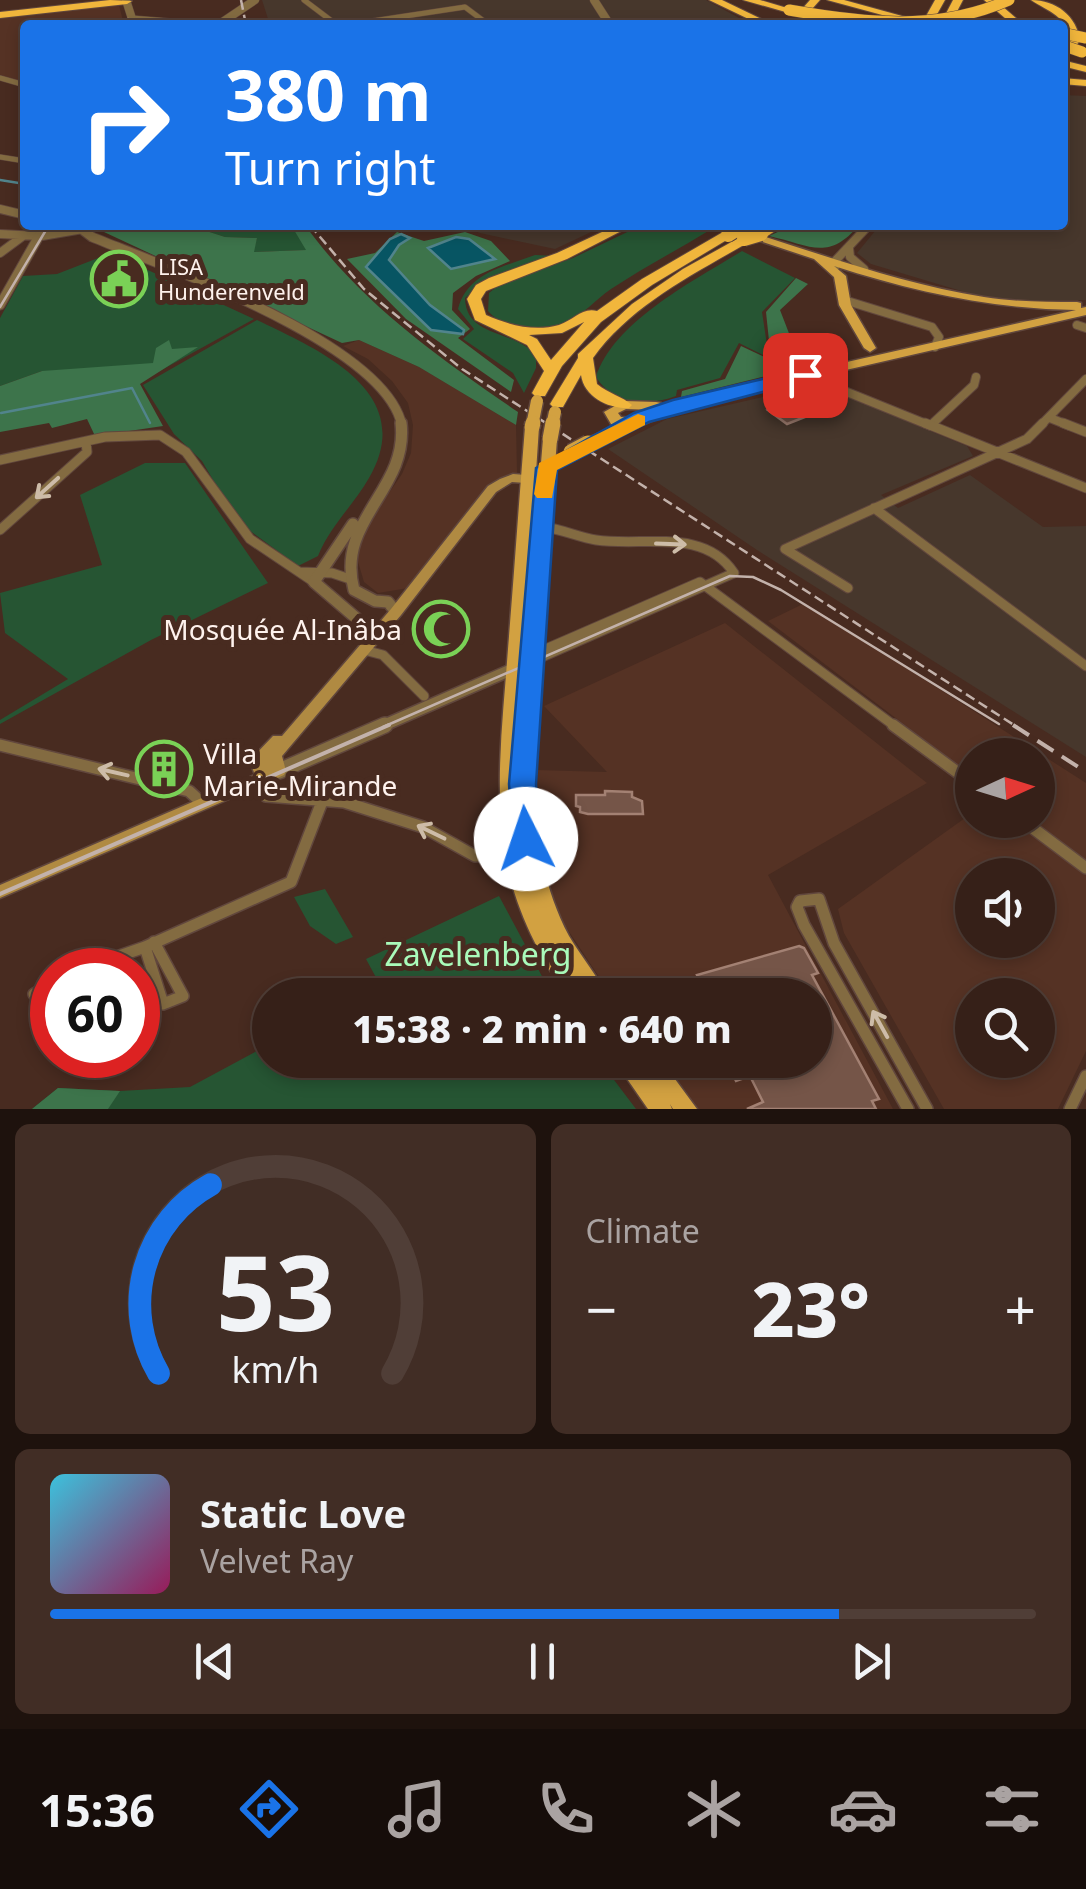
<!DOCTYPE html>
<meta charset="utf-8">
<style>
body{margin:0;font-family:"Noto Sans",sans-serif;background:#412d25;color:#f1f3f6;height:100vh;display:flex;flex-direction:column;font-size:38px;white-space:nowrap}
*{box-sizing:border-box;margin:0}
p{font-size:32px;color:#aaa3a2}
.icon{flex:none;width:55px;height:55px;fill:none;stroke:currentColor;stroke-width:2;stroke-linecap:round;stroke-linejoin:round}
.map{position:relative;height:1109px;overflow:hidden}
.side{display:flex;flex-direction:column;gap:15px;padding:15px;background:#1e120d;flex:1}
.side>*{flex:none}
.banner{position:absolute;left:20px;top:20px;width:1048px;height:210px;border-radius:10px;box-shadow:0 5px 15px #0003,0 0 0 2px #503e37;background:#1a73e8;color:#fff;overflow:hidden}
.needle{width:65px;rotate:86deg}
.controls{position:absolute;left:955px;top:738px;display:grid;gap:20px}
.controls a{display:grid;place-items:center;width:100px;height:100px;border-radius:50%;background:#362018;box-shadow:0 5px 15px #0003,0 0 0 2px #503e37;font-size:50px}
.speed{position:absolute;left:30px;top:948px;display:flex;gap:20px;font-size:50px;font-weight:700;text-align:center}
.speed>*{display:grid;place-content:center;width:130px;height:130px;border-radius:50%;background:#362018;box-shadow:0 5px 15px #0003,0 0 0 2px #503e37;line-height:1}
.speed .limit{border:15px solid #d22;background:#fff;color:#111}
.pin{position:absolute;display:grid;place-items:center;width:85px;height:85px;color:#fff;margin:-42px;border-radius:20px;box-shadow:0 5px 15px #0006}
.me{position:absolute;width:110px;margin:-55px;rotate:356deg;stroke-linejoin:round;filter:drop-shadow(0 0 8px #0008)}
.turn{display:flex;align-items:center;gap:35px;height:210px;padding:0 40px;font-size:45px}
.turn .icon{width:130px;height:130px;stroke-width:2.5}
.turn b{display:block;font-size:70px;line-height:85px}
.big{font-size:75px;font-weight:800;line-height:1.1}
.side .tile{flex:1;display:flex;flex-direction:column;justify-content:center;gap:15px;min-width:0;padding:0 35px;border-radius:15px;background:#412d25}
.side .dial{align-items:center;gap:0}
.dial svg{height:260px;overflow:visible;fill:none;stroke:#503e37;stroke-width:7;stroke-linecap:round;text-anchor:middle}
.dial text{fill:#f1f3f6;stroke:none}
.song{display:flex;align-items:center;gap:30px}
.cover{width:120px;height:120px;border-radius:15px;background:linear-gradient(135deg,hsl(190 70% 55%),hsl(330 70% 35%))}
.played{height:10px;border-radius:5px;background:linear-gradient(90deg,#1a73e8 80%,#503e37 80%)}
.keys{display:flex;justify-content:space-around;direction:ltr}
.heat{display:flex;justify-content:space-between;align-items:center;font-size:55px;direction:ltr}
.side .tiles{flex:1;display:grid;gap:15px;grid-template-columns:1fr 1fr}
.tile:last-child{grid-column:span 2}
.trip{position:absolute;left:252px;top:978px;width:580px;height:100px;border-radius:50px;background:#362018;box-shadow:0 5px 15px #0003,0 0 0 2px #503e37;font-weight:800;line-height:100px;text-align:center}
.menu{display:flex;height:160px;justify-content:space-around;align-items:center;background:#160d0a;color:#aaa3a2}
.menu .icon{width:70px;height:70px}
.menu .current{color:#1a73e8}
.menu b{font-size:45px;color:#f1f3f6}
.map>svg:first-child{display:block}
</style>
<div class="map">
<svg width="1086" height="1109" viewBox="0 0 1086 1109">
<rect width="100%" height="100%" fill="#482b20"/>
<path fill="#553224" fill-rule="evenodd" d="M112,4L119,5L124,25H25V83L0,75V19Z
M359,340L419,367L516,425L517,473L495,484L408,588L378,593L364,582L356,555L362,532L402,474L411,453L413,425L408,403L392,381L368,359L343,346Z
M805,603L1086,783V1051L1058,1109H944L844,933L838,909L972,813V820H1038V755H972V776L768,621ZM972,875H1038V940H972ZM972,995H1038V1060H972Z
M725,623L927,783L768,875L893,1109H693L659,1060H815V995H611L554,909L540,863L535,770L607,772L544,706Z"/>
<path fill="#47372c" d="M262,0H706L752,25H270Z
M1063,95L1086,96V300L998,302L871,264L857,253L880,225H1062Z
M460,225H606L555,249L480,233Z
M811,386L836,392L967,446L973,456L881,495L898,508L970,475L1043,527L1086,526V757L757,550L608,449L667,419Z"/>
<path fill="#265533" d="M188,225H291L307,250L253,252L257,238L225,237Z
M642,225H690L710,230C677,250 643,268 611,289C596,299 583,315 567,322C544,332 505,331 488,311L489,293L499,285L573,258Z
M742,251L795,278L762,312L769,358L739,343L720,378L677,390L676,396C646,407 614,405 596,377C613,322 695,280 742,251Z
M111,253L254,319L138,383L42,371L0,386V318L23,276L57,274Z
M535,255L556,256L488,278L465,298C466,339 516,329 536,356V368L524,393L513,373L463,339L474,329L458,309C467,273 503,267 535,255Z
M257,320C319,350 419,392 369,478C353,506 330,526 318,556L298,566L249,530L230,509L202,461L174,434L143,385Z
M145,463H185L268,583L151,640L0,724V720L68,679L5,633L0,593L102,565L80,495Z
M325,889L353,937L336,944L310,926L294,897Z
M499,896L552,995H369L373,993L370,988L379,983L366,959Z
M270,1044V1060H599L636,1109H32L58,1088L120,1091L190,1087Z"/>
<path fill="#3d744b" d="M89,225H188L225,237L257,238L254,252L306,250L291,225H305C361,303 439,358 518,412L516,425L419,367L359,340L342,343Z
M793,225H859C828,262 810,245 769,236Z
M397,232L424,241L465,232L491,241L510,261L476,276L453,293L452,310L470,329L458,338L514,380L511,392L406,319L347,259L375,253Z
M796,278L808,284L780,310L802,367L681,397L682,391L725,379L741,346L771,360L766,312Z
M169,340L172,349L198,347L140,384L163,426L95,436L87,419L52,428L49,423L0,432V386L42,371L153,363L156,348Z
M58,1088L120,1091L108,1109H32Z"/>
<path fill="#075563" stroke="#51848c" stroke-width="2.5" d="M401,234L410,238L399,245L389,260L430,305L464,330L463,334L431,330L366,267L390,239Z
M456,237L469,239L495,259L451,269L428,248Z"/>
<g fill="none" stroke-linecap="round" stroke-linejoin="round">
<path stroke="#51848c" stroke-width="2.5" d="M0,180L25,184
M1,413L132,388L150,423"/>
</g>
<path fill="#755548" stroke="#a38173" stroke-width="2.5" d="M813,393L833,406L787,424L768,410Z
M605,791L632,792V797L642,801L643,814H588L580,812V807L576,806V795H605Z
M799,946L804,948L818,973L812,975L879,1099L872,1101L876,1109H747L763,1102L750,1076L736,1081L726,1060H815V995H696L692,988L699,979L697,975Z"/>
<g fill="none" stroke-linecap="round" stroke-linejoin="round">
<g stroke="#61473d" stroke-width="8">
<path id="pedestrian" d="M51,232L66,225"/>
</g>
<g stroke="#61473d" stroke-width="6">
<path id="minor-far3" d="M304,0L337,25
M132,18L219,25
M346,25L465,7L489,25
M0,78L25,85
M0,157L25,161"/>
</g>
<g stroke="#61473d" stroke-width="10">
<path id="minor-far2" d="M0,209L25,215
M0,234L39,236
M849,248L850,257L864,269
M0,253L23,236
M835,267L836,260L869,225
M844,300L932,327L939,337L935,347
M1077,325L1086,328
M805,375L931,426
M1050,418L1070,426
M931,425L974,385L976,377
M1040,426L1086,379"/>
</g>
<g stroke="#61473d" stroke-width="11">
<path id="minor-far1" d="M925,423L1086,488
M1063,423L1086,432
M0,460L105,437L160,435L186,452L250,539L314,582
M874,508L1086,666
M0,530L87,452L86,442
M299,572L332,573L350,579
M848,588L785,549L1027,439L1043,423
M364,650L383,655L424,696
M532,655L700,582L896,727
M533,661L734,573C704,527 643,547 596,540C578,537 562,529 543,527"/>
</g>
<g stroke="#61473d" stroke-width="14">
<path id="minor" d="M893,725L972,783
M0,745L189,791L202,803
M257,780L266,796L344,802L423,827L475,856L512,853
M1022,820L1086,868
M145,947L163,1004L183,996L154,942
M79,970L145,947L291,882L323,799
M52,984L34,994L52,1014
M908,1109L804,925L797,907L800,901L819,899L834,943L927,1109
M1070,1109L1086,1076"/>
</g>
<g stroke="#61473d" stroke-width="9">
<path id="tertiary-far3" d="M126,0L134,25
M594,0L610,25
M218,25L255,0"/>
</g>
<g stroke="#61473d" stroke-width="11">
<path id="tertiary-far2" d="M76,225L92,237C165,267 386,344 402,426
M0,305L39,236L80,229"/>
</g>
<g stroke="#61473d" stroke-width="14">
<path id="tertiary-far1" d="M353,524L314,582L376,635
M396,612L388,602L375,601L354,590C335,520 409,490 401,423
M380,727L520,666"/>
</g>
<g stroke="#61473d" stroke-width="18">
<path id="tertiary" d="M279,771L385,725"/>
</g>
<g stroke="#61473d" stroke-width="3">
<path id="secondary" d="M513,474L526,475L532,479L526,483L512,482L496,492L401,615L282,756L286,771L284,775L0,898V885L255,775L250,762L252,758L273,736H282L391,609L488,486L500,479Z"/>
</g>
<g stroke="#61473d" stroke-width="3">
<path id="primary" d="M711,225H728C813,251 896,283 984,297C1015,302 1046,302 1077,302L1081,303V308L1086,307V315L684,407L593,446H583L581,443L583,440L619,425L611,424L604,412L624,401L656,402L661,403L662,407L680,400L1076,310C993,309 914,292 834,266L846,276L851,305L876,348L870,352L864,348L839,305L834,277L814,259ZM626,409L655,410L635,418L621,417L618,413Z
M532,423L539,427L520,714L543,439L550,435L557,439L532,785C536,837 544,889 569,936C581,956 596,974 607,995H565C539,954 516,911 507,863C493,792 503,720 508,649C514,575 519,501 525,427Z
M614,1060H637L640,1064L638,1060H661L697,1109H673L670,1104L672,1109H648Z"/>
</g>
<g stroke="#61473d" stroke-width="2">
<path id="motorway" d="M110,0L132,1L127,4L0,18V12Z
M709,0H722L774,25H761Z
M743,0H760L794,10L789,13Z
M810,0H820L812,9L813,25H803L802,9Z
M827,0H844L913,19L908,22Z
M935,0H945L931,25H921Z
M953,0H963L950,25H940Z
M984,0H995L1024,25H1013Z
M1031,0C1056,0 1077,16 1080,41L1066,56L1062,57V48L1070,40C1067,16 1049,12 1031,0Z
M1062,60L1086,66V72L1062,66Z
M1062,78L1086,80V86L1062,84Z
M617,225H633L567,259L486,291L481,299L486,315C509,325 534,332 559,325C574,320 582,307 597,311L642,279L723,232H733L735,235L652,285L601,322L562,366L545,396H535L532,393L544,371L527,345L475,320L467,299L476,285L489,278L557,253ZM584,322L551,360L537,339L529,335L562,333Z
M768,225H784L766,237H756V231Z
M744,235L751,239L749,242C694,274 631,305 593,358L597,384C608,393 623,397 632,405L629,408C609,409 584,397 581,375L563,407H553L550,404L578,358V354L632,304L683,269Z"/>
</g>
<use href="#pedestrian" stroke="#836b41" stroke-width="5"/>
<use href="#minor-far3" stroke="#836b41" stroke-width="5"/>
<use href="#minor-far2" stroke="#836b41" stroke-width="8"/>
<use href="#minor-far1" stroke="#836b41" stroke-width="9"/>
<use href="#minor" stroke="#836b41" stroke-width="11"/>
<use href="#tertiary-far3" stroke="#836b41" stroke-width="8"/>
<use href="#tertiary-far2" stroke="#836b41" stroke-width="9"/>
<use href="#tertiary-far1" stroke="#836b41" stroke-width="11"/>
<use href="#tertiary" stroke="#836b41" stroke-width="15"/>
<use href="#secondary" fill="#b08a42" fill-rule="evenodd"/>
<use href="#primary" fill="#d2a141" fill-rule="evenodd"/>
<use href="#motorway" fill="#f1b63c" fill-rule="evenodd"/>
<path stroke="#c3b2ab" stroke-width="2.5" d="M128,19V25
M0,307L49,225
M383,727L730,576L753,577L781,590L999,724"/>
<path stroke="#c3b2ab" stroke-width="4" d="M0,894L389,725"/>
<path stroke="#c3b2ab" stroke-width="2.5" stroke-dasharray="10 5" stroke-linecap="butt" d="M241,0L246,25
M310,225L364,289L462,369L1017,727"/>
<path stroke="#c3b2ab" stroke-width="4" stroke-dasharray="19 10" stroke-linecap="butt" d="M1013,725L1086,772"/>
<g stroke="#61473d" stroke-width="15" stroke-linecap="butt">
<path id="primary-bridge-far1" d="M532,426L537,401
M552,426L555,412"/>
</g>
<g stroke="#61473d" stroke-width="18" stroke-linecap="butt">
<path id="primary-bridge" d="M532,427L533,423
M550,439L553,423
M571,452L588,443"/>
</g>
<g stroke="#61473d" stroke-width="12" stroke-linecap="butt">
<path id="motorway-bridge-far1" d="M789,10C864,23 937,32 1009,0
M962,24L1002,25
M1062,33L1086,38
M1062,45L1082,52"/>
</g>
<g stroke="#61473d" stroke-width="16" stroke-linecap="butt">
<path id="motorway-bridge" d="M728,235L739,228
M744,239L761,234"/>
</g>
<use href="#primary-bridge-far1" stroke="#d2a141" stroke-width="12"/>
<use href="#primary-bridge" stroke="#d2a141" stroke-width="15"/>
<use href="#motorway-bridge-far1" stroke="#f1b63c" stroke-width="11"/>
<use href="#motorway-bridge" stroke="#f1b63c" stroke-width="14"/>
</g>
<defs><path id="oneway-shaft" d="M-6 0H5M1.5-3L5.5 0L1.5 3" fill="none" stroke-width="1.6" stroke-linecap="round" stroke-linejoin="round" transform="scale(2.5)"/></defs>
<g stroke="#cdbca8">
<use href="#oneway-shaft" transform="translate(47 488) rotate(138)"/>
<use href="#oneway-shaft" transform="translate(671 544) rotate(2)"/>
<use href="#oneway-shaft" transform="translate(113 772) rotate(-167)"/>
<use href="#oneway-shaft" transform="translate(431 832) rotate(-154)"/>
<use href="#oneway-shaft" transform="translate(880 1024) rotate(-119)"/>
</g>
<path fill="#1a73e8" stroke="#114b97" stroke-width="2.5" d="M805,369L812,371V379L649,422L557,470L536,784L540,839L536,847L526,850L517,847L513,839L509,784L536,468L634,413L673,400Z"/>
<path fill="#f59e0b" d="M638,414L645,416V425L557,470L552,498H537L534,494L539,463Z"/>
<defs>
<g id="civic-ring" transform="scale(2.875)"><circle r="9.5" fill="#482b20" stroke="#7ad156" stroke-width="1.5"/><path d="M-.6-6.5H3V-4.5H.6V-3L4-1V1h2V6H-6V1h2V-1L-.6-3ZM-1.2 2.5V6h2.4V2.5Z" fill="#7ad156"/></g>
<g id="mosque-ring" transform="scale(2.875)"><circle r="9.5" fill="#482b20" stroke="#7ad156" stroke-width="1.5"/><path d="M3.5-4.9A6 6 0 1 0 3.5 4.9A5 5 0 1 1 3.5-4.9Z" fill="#7ad156"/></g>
<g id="building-ring" transform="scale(2.875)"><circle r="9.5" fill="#482b20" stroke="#7ad156" stroke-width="1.5"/><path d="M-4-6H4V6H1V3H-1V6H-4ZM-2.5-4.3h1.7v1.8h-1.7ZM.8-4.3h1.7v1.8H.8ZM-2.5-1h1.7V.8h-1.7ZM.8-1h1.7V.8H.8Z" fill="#7ad156"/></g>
</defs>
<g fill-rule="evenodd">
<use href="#civic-ring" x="119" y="279"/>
<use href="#mosque-ring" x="441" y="629"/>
<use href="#building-ring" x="164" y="769"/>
</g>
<g text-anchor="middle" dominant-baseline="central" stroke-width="10" stroke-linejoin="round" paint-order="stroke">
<g font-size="22" fill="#fef2ed" stroke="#482b20" text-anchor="start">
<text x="158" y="266">LISA<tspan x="158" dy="25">Hunderenveld</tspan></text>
</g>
<g font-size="28" fill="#fef2ed" stroke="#482b20" text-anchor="end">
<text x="402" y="629">Mosquée Al-Inâba</text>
<text x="203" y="753" text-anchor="start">Villa<tspan x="203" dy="32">Marie-Mirande</tspan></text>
</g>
<g font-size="32" fill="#a9faba" stroke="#482b20">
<text x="478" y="953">Zavelenberg</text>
</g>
</g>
</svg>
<div class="controls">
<a><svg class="needle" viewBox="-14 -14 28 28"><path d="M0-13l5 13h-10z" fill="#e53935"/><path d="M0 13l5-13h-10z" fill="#aaa3a2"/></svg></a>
<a><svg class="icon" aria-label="sound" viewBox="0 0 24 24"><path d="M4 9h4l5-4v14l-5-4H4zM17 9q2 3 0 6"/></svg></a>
<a><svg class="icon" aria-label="search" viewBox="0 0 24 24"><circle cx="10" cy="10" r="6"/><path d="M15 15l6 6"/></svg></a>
</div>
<div class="speed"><div class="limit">60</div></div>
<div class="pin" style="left:805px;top:375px;background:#d93025"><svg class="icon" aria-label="arrive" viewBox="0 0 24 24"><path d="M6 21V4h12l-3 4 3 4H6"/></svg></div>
<svg class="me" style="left:526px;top:839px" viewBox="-20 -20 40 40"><circle r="19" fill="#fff"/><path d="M0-13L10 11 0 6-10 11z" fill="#1a73e8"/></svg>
<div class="trip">15:38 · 2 min · 640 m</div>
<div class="banner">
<div class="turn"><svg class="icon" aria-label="right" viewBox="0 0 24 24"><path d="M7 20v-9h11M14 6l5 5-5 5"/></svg><div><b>380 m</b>Turn right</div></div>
</div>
</div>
<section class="side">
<div class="tiles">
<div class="tile dial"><svg viewBox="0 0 100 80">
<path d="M14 69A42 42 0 1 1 86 69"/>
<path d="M14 69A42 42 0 0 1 30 11" stroke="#1a73e8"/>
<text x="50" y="56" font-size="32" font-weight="700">53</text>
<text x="50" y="72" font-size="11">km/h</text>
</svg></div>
<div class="tile"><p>Climate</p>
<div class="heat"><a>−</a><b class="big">23°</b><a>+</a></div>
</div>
<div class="tile">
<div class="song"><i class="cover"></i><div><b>Static Love</b><p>Velvet Ray</p></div></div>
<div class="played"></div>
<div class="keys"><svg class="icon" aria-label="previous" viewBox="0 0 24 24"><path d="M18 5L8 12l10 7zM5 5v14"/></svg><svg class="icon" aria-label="pause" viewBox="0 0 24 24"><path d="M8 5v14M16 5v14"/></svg><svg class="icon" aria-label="next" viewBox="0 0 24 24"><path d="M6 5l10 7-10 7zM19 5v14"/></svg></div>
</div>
</div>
</section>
<nav class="menu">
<b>15:36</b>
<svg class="icon current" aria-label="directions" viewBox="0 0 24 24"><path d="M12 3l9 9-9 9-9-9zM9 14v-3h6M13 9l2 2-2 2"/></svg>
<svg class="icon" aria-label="music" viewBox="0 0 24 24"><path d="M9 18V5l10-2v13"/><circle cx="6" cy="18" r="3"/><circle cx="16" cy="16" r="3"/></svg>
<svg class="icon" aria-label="phone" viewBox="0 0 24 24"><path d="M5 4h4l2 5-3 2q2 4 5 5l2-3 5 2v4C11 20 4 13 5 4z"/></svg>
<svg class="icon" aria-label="climate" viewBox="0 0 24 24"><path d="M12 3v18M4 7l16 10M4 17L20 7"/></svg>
<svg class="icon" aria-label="car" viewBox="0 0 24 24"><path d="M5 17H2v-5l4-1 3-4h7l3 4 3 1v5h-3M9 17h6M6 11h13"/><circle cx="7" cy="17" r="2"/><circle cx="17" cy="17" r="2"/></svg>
<svg class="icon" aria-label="filters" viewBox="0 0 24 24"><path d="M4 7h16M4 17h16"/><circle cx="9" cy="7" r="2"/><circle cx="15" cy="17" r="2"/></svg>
</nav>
